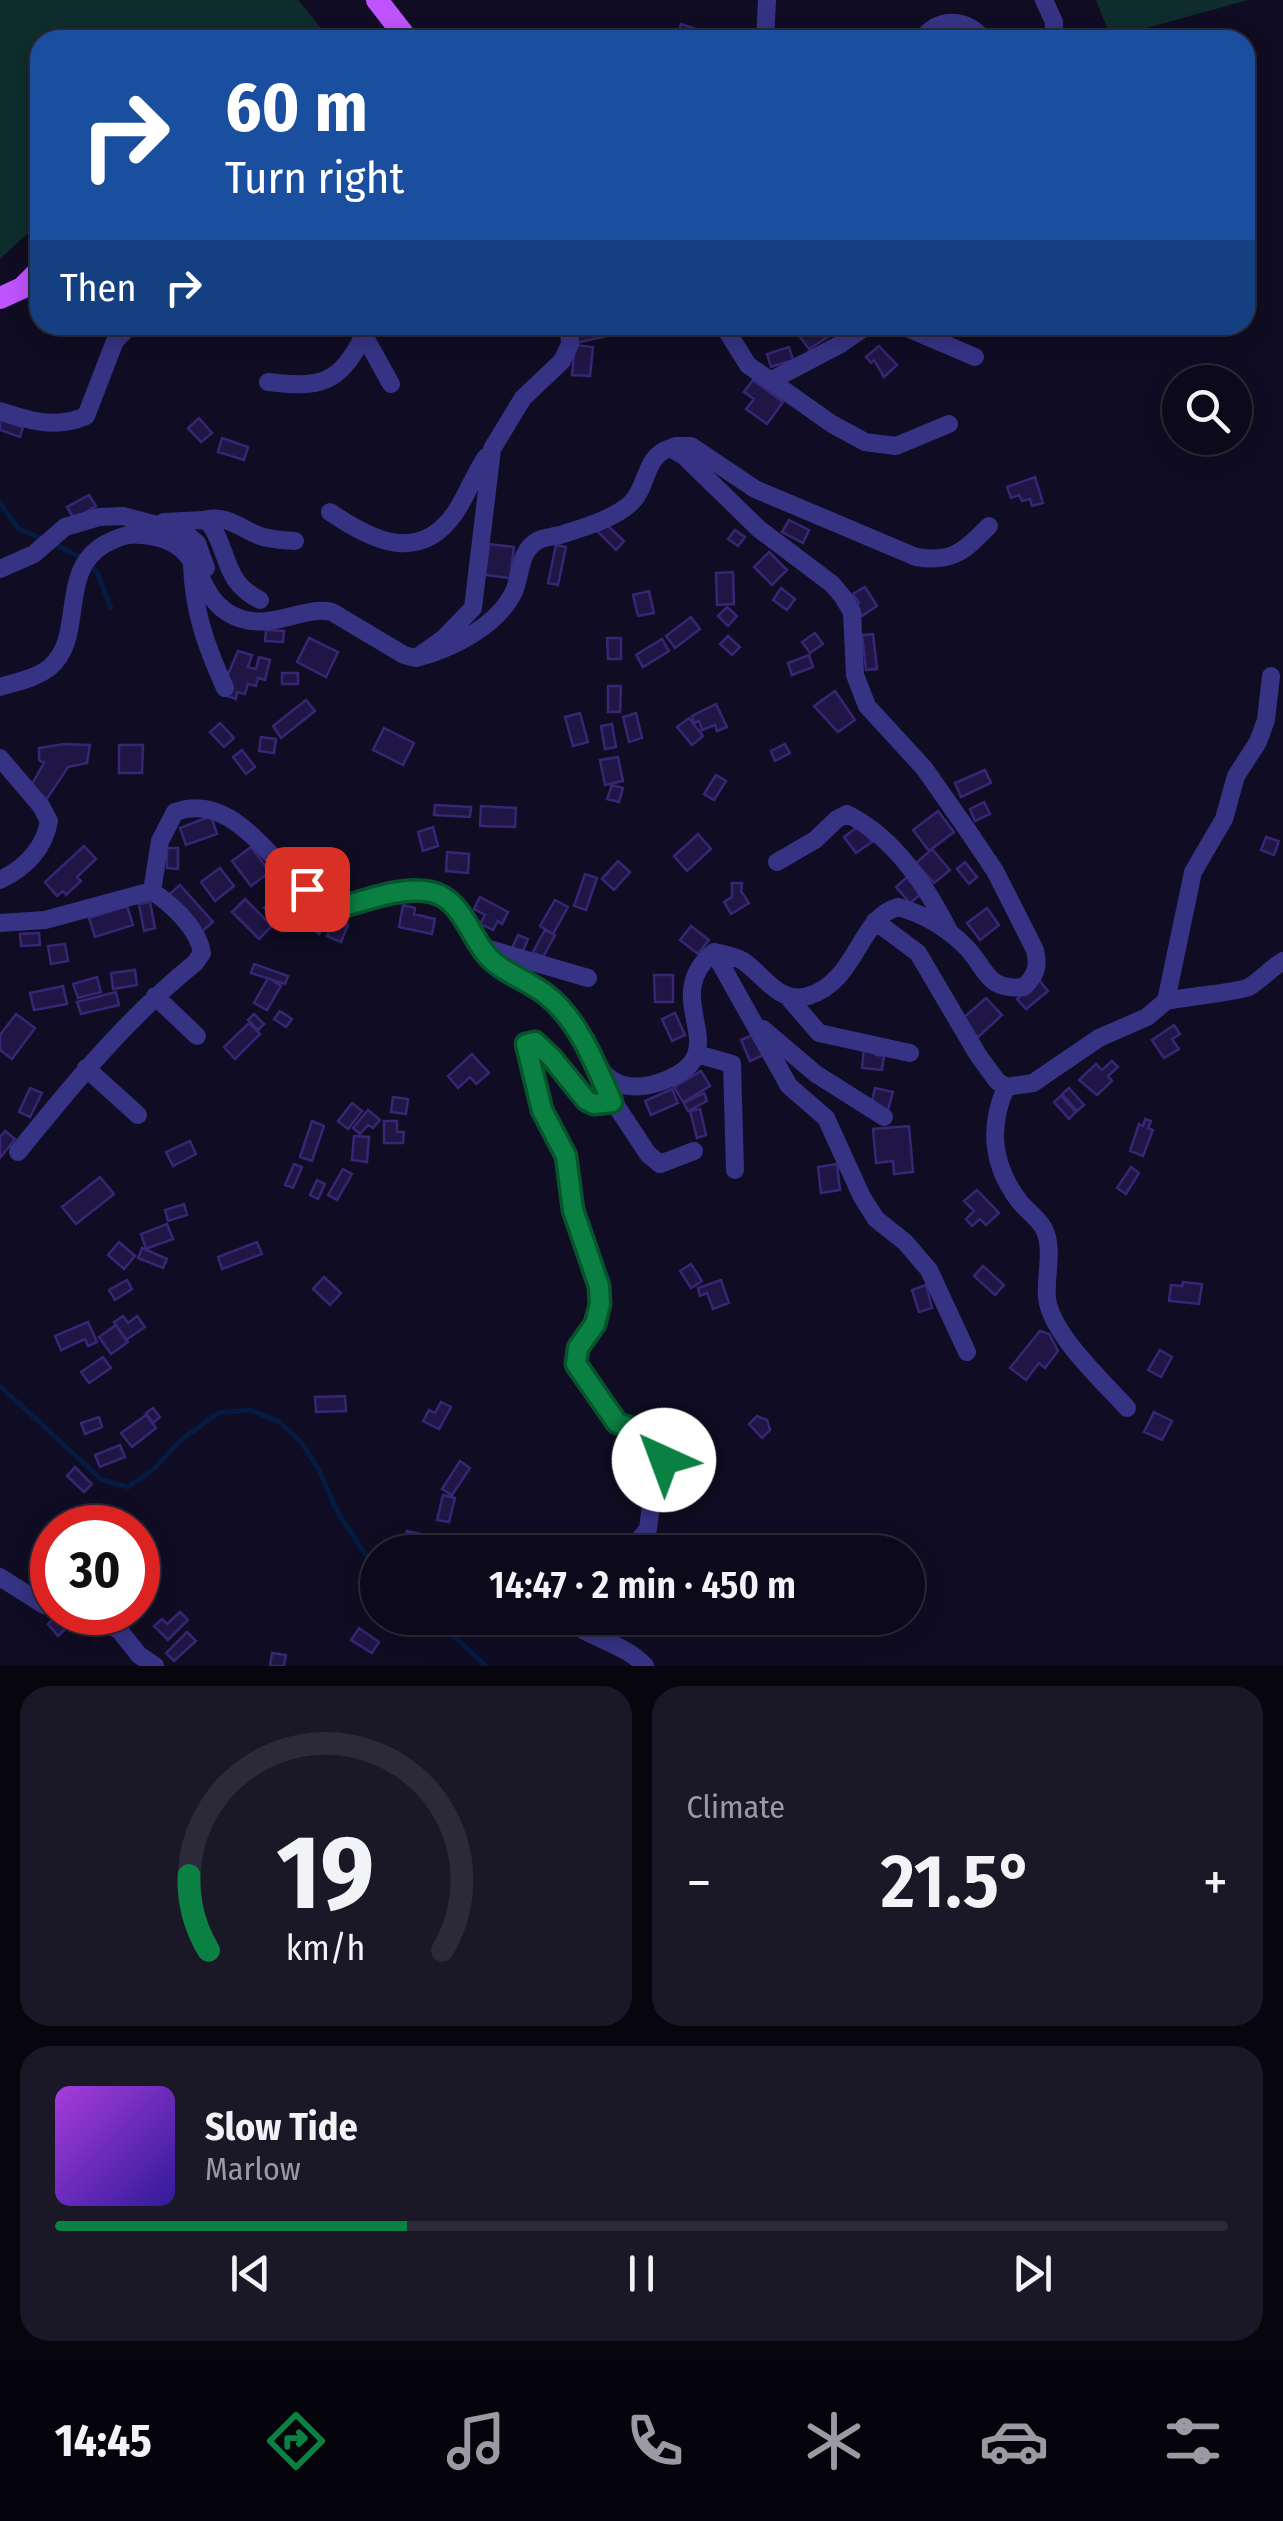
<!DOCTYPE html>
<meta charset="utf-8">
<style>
body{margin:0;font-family:"Fira Sans Condensed",sans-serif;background:#1a1727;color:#f1f3f6;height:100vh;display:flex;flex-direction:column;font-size:38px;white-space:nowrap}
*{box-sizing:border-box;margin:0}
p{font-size:32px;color:#9a9aa2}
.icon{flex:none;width:55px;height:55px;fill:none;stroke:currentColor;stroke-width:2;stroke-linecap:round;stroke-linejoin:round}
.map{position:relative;height:1666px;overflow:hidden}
.details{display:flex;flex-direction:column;gap:20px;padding:20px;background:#07050e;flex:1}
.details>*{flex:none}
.banner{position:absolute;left:30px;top:30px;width:1225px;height:305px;border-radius:30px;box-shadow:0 5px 25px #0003,0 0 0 2px #2c2a39;background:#1a4fa0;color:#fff;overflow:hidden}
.fabs{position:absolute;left:1162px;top:365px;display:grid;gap:20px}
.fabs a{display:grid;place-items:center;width:90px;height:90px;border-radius:50%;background:#0c091a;box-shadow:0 5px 25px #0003,0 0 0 2px #2c2a39;font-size:50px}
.speed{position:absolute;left:30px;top:1505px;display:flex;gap:20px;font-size:50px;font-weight:700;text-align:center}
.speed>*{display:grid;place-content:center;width:130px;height:130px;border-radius:50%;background:#0c091a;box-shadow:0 5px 25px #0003,0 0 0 2px #2c2a39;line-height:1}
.speed .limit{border:15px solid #d22;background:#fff;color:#111}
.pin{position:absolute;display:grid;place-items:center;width:85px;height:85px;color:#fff;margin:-42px;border-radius:20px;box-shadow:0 5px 15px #0006}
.me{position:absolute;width:110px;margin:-55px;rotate:317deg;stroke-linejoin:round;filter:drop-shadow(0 0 8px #0008)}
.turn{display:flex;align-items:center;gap:35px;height:210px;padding:0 30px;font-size:45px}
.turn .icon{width:130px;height:130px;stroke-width:2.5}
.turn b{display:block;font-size:70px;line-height:85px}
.then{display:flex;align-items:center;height:95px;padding:0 30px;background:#0003;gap:20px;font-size:38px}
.big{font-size:75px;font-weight:600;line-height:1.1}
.details .tile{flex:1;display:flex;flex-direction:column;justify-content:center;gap:15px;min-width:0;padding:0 35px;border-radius:30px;background:#1a1727}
.details .dial{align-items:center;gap:0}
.dial svg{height:260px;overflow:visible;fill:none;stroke:#2c2a39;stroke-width:7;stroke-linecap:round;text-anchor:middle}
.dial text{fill:#f1f3f6;stroke:none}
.song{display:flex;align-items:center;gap:30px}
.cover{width:120px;height:120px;border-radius:15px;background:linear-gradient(135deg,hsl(280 70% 55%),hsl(250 70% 35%))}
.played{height:10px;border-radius:5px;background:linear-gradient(90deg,#0b8043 30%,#2c2a39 30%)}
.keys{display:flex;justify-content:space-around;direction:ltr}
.heat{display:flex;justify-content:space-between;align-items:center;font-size:55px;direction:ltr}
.details .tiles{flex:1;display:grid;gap:20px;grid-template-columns:1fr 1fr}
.tile:last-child{grid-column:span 2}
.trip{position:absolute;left:360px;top:1535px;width:565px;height:100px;border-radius:50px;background:#0c091a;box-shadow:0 5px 25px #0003,0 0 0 2px #2c2a39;font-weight:600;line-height:100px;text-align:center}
.menu{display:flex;height:160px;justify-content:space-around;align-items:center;background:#05040a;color:#9a9aa2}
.menu .icon{width:70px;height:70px}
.menu .selected{color:#0b8043}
.menu b{font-size:45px;color:#f1f3f6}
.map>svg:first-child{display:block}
</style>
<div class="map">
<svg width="1283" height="1666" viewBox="0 0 1283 1666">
<rect width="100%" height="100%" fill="#100c23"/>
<path fill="#0e2d2c" d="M0,0H298L331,40H40V222L0,259Z
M1096,0H1248L1111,38Z"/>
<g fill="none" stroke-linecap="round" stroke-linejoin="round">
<path stroke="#051b42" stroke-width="5" d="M0,503L18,528L42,539
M52,543L82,558
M90,566L97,572L111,608
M0,1386L102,1480L128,1487L154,1469L180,1441L218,1413L250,1410L278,1421L301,1442L319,1470L338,1513L378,1573
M434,1618L486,1666"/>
</g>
<path fill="#201645" stroke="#362673" stroke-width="2.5" d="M681,24L699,30L696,40L677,36Z
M572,325H609L611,335L576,343Z
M801,325H839L829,332L831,335L809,349L795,330Z
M575,345L593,347L590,376L572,375Z
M879,346L897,365L884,377L874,360L871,363L866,357Z
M789,347L793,360L771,367L767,354Z
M753,380L783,402L767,424L746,409L754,399L744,392Z
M199,418L212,433L201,442L188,428Z
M0,420L23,427L20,437L0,430Z
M222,438L248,447L244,460L218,452Z
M1035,477L1043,503L1032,506L1030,499L1022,501L1019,495L1011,498L1007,487Z
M89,495L96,506L74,519L67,507Z
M789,520L809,530L803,543L782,532Z
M606,524L624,541L616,550L598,532Z
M735,530L745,537L738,546L728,539Z
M489,544L514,547L510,578L485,575Z
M556,545L566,547L558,585L548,583Z
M769,552L787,570L772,585L754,567Z
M733,572L734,604L717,605L716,573Z
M865,587L877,606L862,616L855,606L859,603L853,594Z
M781,588L795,599L787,610L773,600Z
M649,591L654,613L638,616L633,595Z
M727,607L737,616L728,626L718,616Z
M691,617L700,629L675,648L666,636Z
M266,630L284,631L283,642L265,641Z
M815,633L823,644L810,653L802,642Z
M873,634L877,669L866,670L862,635Z
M728,636L740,647L732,655L720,644Z
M309,638L338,652L326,677L297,662Z
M607,638H621V659H608Z
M662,639L669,651L643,667L636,655Z
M238,651L252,655L248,667L256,669L259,657L270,660L265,680L258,678L256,686L248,684L245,694L237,692L236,699L227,696L226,679Z
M809,655L813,667L792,675L788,663Z
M282,673H298V684H282Z
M608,686H621L620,712H608Z
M835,691L855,720L838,732L814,706Z
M306,700L315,711L281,738L273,726Z
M716,704L727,727L717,731L715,725L702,730L699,721L694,723L692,716Z
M580,713L588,742L573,746L565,717Z
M636,713L642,738L629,742L623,717Z
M689,718L703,736L692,745L677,727Z
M220,723L234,738L224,747L210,732Z
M612,724L616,747L605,749L601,726Z
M384,728L414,743L403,765L373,750Z
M261,737L276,739L274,753L259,751Z
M64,744L90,745L87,763L68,767L46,800L32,784L44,763L39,760V748Z
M785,744L790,753L775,761L771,751Z
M119,745H143L142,773H119Z
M242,750L255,767L246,774L233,757Z
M618,757L623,781L605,785L600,760Z
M985,770L991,783L961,797L955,783Z
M716,775L726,781L714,800L704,794Z
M612,785L623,788L619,802L607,799Z
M984,802L990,814L975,821L970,809Z
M435,805L471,807L470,817L434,815Z
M481,806L516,808L515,827L480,826Z
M938,811L954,832L929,851L913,830Z
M211,816L217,834L186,845L180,828Z
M860,825L872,842L856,853L844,837Z
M433,827L438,846L423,851L418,832Z
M698,834L711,849L687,871L674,856Z
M1266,837L1279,841L1274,855L1261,850Z
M84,846L96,859L77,877L81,881L66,895L63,891L57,896L45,882Z
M251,847L270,872L251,886L232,861Z
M167,848H178V869L167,868Z
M932,849L950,870L934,883L916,863Z
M447,852L469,854L468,873L446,871Z
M618,861L630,872L614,890L602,879Z
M965,862L977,877L969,884L957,869Z
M220,868L234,886L215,901L201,882Z
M585,874L597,878L586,910L574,906Z
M907,877L921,894L910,903L896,887Z
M732,883H742L741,891L749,903L731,914L724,902L732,897Z
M180,885L213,922L199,934L166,897Z
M480,897L508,912L502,924L498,921L493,930L480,924L485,915L474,909Z
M245,899L272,926L259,939L232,912Z
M555,900L568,907L553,934L540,926Z
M271,901L285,913L278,921L264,908Z
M150,902L155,928L144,931L139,904Z
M316,905L331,918L326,924L311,912Z
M403,905L415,908L414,914L435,919L432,934L399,927Z
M127,906L133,925L95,937L89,918Z
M987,908L999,925L980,940L967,923Z
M310,914L325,925L319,934L304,923Z
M334,919L348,925L341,942L327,936Z
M691,926L709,940L698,954L680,940Z
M545,930L555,935L543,957L533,952Z
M39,933L40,945L21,946L20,934Z
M518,935L528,939L522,954L511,950Z
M65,944L68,961L51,964L48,946Z
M254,964L288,976L285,984L251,973Z
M135,970L137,985L113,989L111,973Z
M654,975H673V1002H655Z
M97,977L101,992L78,998L73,984Z
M268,978L281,986L267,1010L254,1003Z
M1039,980L1048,991L1026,1009L1017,999Z
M63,986L67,1004L34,1010L30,993Z
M116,992L119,1005L81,1014L77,1002Z
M986,998L1002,1015L977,1038L961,1020Z
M280,1011L292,1019L286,1027L274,1019Z
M675,1013L685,1035L672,1041L662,1019Z
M16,1014L35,1028L12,1059L0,1050V1035Z
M254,1014L264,1024L258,1030L248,1020Z
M249,1023L260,1034L235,1059L224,1047Z
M1174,1025L1180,1034L1172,1039L1179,1049L1164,1058L1152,1040Z
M755,1034L764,1055L750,1061L741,1040Z
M864,1048L877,1049L876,1055L884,1056L882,1070L862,1068Z
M472,1054L489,1073L476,1084L470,1077L458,1088L448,1076Z
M1112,1061L1118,1067L1108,1076L1112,1081L1097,1095L1079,1080L1096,1064L1102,1070Z
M701,1071L710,1086L683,1102L674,1087Z
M30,1088L42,1093L30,1117L19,1112Z
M875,1088L893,1092L888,1110L871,1106Z
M1069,1088L1084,1105L1077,1111L1062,1094Z
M672,1089L678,1103L651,1115L645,1101Z
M704,1093L707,1101L688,1111L684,1103Z
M1061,1096L1076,1112L1069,1119L1054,1102Z
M393,1097L408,1099L406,1114L391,1112Z
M352,1103L362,1111L348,1129L338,1121Z
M700,1109L706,1135L697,1138L690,1111Z
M368,1110L380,1120L373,1128L368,1125L360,1134L353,1128Z
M1145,1119L1151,1121L1148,1128L1153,1130L1143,1156L1130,1151L1139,1124L1143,1126Z
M312,1121L324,1126L312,1161L300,1157Z
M384,1121H397V1132H404L403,1143H384Z
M909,1126L913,1172L894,1174L893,1161L876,1163L873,1129Z
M5,1131L15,1139L0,1158V1137Z
M354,1136L369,1137L367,1162L352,1160Z
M190,1141L196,1154L173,1166L166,1152Z
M294,1164L302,1167L293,1188L285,1185Z
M837,1164L840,1190L821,1193L818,1167Z
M1131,1167L1139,1173L1126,1194L1117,1188Z
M343,1169L352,1174L337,1200L328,1195Z
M100,1177L114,1194L76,1224L62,1207Z
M317,1180L325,1184L318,1199L310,1195Z
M977,1190L999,1213L986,1225L980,1219L972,1226L966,1219L974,1211L964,1201Z
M184,1204L187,1215L168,1221L165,1210Z
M167,1224L173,1239L146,1249L141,1234Z
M119,1242L135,1256L124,1269L108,1255Z
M257,1242L262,1254L222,1269L218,1257Z
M142,1248L167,1259L163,1268L138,1258Z
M691,1264L702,1281L691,1288L680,1271Z
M983,1266L1004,1285L995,1295L974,1276Z
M324,1277L341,1293L330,1305L313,1289Z
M127,1280L132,1289L115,1300L109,1290Z
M721,1280L729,1303L713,1309L707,1293L700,1296L698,1288Z
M1183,1282L1202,1284L1199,1304L1169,1301L1171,1285L1182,1286Z
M926,1285L932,1308L919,1312L912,1290Z
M123,1316L128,1323L137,1316L145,1327L126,1340L114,1322Z
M88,1322L97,1342L88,1346L85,1339L61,1350L55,1336Z
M116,1325L128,1342L111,1354L99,1337Z
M1040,1331L1049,1334L1058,1351L1045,1368L1039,1363L1026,1380L1010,1368Z
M1160,1350L1172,1357L1161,1377L1148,1370Z
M103,1357L111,1368L89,1383L81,1372Z
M345,1396L346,1411L316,1412L315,1397Z
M441,1402L451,1407L439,1429L423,1421L429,1410L435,1413Z
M153,1408L160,1417L153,1423L146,1413Z
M1154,1412L1172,1421L1162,1440L1144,1432Z
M146,1415L156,1428L132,1447L121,1433Z
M757,1416L767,1420L770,1430L762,1438L749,1424Z
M99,1417L102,1427L85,1434L81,1423Z
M120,1445L125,1457L100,1467L95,1455Z
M460,1461L470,1468L452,1495L442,1489Z
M75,1467L92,1484L84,1492L67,1476Z
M443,1495L455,1498L449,1522L437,1520Z
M407,1531L430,1536L427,1547L404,1543Z
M60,1612H84L58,1636L48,1624Z
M180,1612L188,1620L168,1640L154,1626L162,1619L167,1624Z
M359,1628L379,1642L372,1653L351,1640Z
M187,1632L196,1641L174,1661L166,1653Z
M272,1653L286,1655L284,1666H270Z"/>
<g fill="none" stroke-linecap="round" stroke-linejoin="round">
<path stroke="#363385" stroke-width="18" d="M1044,0L1054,22V40
M765,40L767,0
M921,40C939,16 967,18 984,40
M723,325L748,365L832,424L865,442L896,446L949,424
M900,325L975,357
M361,330L391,384
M770,381L839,345L868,325
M268,382C320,388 339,385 364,335
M0,411C30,421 56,429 86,416L115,341L130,325
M675,446H691L755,489L916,557C953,563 964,551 989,526
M330,512C371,540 419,565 455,513C467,495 474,475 486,457
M203,520C227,514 239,528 260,536C271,540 283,540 295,541
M164,522L203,520L210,524C230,552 222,581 260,600
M192,563C193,610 206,646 225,688
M0,569L34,554L65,527L99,517L123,516L184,532L197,543L206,568
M0,687C16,682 37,678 50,667C86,637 57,571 105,544C117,538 127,533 141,535C210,540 190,596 234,616C271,633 301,605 332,612L404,655L416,658L444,638L473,608L492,449L523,398L562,361L570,344L569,325
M0,758L41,806L49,821C44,849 25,868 0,880
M777,862L815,840L837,819L847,814C894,837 926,885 949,931
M875,921L918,953L978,1055L997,1081L1006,1087L1033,1083L1099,1038L1147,1017L1166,1001L1193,872L1224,819L1236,776L1258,742L1266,720L1271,676
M0,923L45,920L152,891L160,841L175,812C238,789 274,874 323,900C362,920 418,866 454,904C472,923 477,950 498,966C516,980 540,986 556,1003C593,1042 595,1108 666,1080C739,1051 656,999 714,952C723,954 735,956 743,961C763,974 779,1005 808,996C857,982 859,917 898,907C922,913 947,928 965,946C988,969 985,991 1024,987C1036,975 1039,967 1035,950L995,871L964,825L924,768L867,706L855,675L852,612L843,597L832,584L759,529L684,456L670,448C644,456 648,487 631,503C614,519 582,528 560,535C553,537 543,537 537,541C520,551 521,572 515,589C500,625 452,649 416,658
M482,947L588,978
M714,952L789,1086L826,1118L862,1197L876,1219L905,1242L929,1270L967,1352
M155,996L197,1036
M788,997L819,1033L910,1053
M1166,1001C1183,997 1240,992 1249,987C1261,980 1271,968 1283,961
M763,1029L816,1074L884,1117
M697,1054L732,1064L735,1170
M86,1068L138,1115
M1006,1087C988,1128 992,1165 1019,1201C1027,1211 1039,1219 1044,1229C1054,1249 1045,1276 1047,1298C1051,1334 1103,1381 1127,1408
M609,1095L648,1154L660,1164L694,1151
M612,1102L594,1103L586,1100L552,1058L535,1042L526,1044L542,1110L566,1156L573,1209L599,1286L600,1304L595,1323L578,1348L576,1364L617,1423L658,1435L666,1449L654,1482L648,1529L629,1552
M18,1152C73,1084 127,1018 195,963L202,953C198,928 172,905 152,891
M0,1577L44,1605L52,1598
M99,1612L96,1618L119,1630L139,1655L155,1666
M566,1618C589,1639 625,1643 645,1666"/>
<path stroke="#bf54ff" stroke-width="22" d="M377,0L408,40
M0,298L22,288L40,270"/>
</g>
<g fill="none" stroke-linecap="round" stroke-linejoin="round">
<g stroke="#07532c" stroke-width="25">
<path id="route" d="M307,889L340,907C369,900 401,886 431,892C460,898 469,933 486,954C502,974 530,980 549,997C580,1023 596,1066 612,1102L594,1104L586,1100L552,1058L535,1042L526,1044L542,1110L566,1156L573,1210L599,1286L600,1304L595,1324L578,1348L576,1364L617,1423L663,1439L664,1460"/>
</g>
<use href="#route" stroke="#0b8043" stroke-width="18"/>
</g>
</svg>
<div class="fabs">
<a><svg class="icon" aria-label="search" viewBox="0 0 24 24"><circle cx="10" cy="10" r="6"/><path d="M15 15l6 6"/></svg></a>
</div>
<div class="speed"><div class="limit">30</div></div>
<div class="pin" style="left:307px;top:889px;background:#d93025"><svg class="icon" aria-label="arrive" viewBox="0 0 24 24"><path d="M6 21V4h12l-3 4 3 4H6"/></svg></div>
<svg class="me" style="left:664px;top:1460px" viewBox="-20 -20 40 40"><circle r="19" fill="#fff"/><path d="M0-13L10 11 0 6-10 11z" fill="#0b8043"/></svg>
<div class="trip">14:47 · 2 min · 450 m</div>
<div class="banner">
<div class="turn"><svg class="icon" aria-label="right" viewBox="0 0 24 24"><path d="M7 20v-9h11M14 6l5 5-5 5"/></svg><div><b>60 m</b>Turn right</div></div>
<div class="then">Then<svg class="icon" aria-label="right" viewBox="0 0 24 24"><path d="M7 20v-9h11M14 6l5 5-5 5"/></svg></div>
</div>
</div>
<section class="details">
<div class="tiles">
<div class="tile dial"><svg viewBox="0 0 100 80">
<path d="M14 69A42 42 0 1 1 86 69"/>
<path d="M14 69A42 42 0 0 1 8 46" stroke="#0b8043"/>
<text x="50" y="56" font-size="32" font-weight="700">19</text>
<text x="50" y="72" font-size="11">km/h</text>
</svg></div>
<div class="tile"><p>Climate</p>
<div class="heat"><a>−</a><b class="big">21.5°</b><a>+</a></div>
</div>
<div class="tile">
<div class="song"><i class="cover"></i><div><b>Slow Tide</b><p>Marlow</p></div></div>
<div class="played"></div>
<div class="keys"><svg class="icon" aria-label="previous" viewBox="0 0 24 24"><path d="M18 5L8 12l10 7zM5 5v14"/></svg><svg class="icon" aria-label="pause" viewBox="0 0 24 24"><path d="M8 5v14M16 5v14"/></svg><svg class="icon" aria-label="next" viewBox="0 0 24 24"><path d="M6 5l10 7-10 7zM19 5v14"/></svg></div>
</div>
</div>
</section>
<nav class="menu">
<b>14:45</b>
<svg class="icon selected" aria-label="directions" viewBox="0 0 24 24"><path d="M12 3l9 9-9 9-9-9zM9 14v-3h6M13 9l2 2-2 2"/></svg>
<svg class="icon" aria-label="music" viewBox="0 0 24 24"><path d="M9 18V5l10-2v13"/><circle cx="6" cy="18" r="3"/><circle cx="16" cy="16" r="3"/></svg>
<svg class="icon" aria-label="phone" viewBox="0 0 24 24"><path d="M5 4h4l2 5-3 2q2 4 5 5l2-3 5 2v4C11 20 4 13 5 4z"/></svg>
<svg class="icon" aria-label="climate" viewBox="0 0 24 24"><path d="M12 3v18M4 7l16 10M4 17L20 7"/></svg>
<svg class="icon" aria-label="car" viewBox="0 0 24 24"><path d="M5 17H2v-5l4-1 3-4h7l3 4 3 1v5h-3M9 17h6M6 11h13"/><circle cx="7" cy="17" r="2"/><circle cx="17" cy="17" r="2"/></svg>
<svg class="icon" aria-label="filters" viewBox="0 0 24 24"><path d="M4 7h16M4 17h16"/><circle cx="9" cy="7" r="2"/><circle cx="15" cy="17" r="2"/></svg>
</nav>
